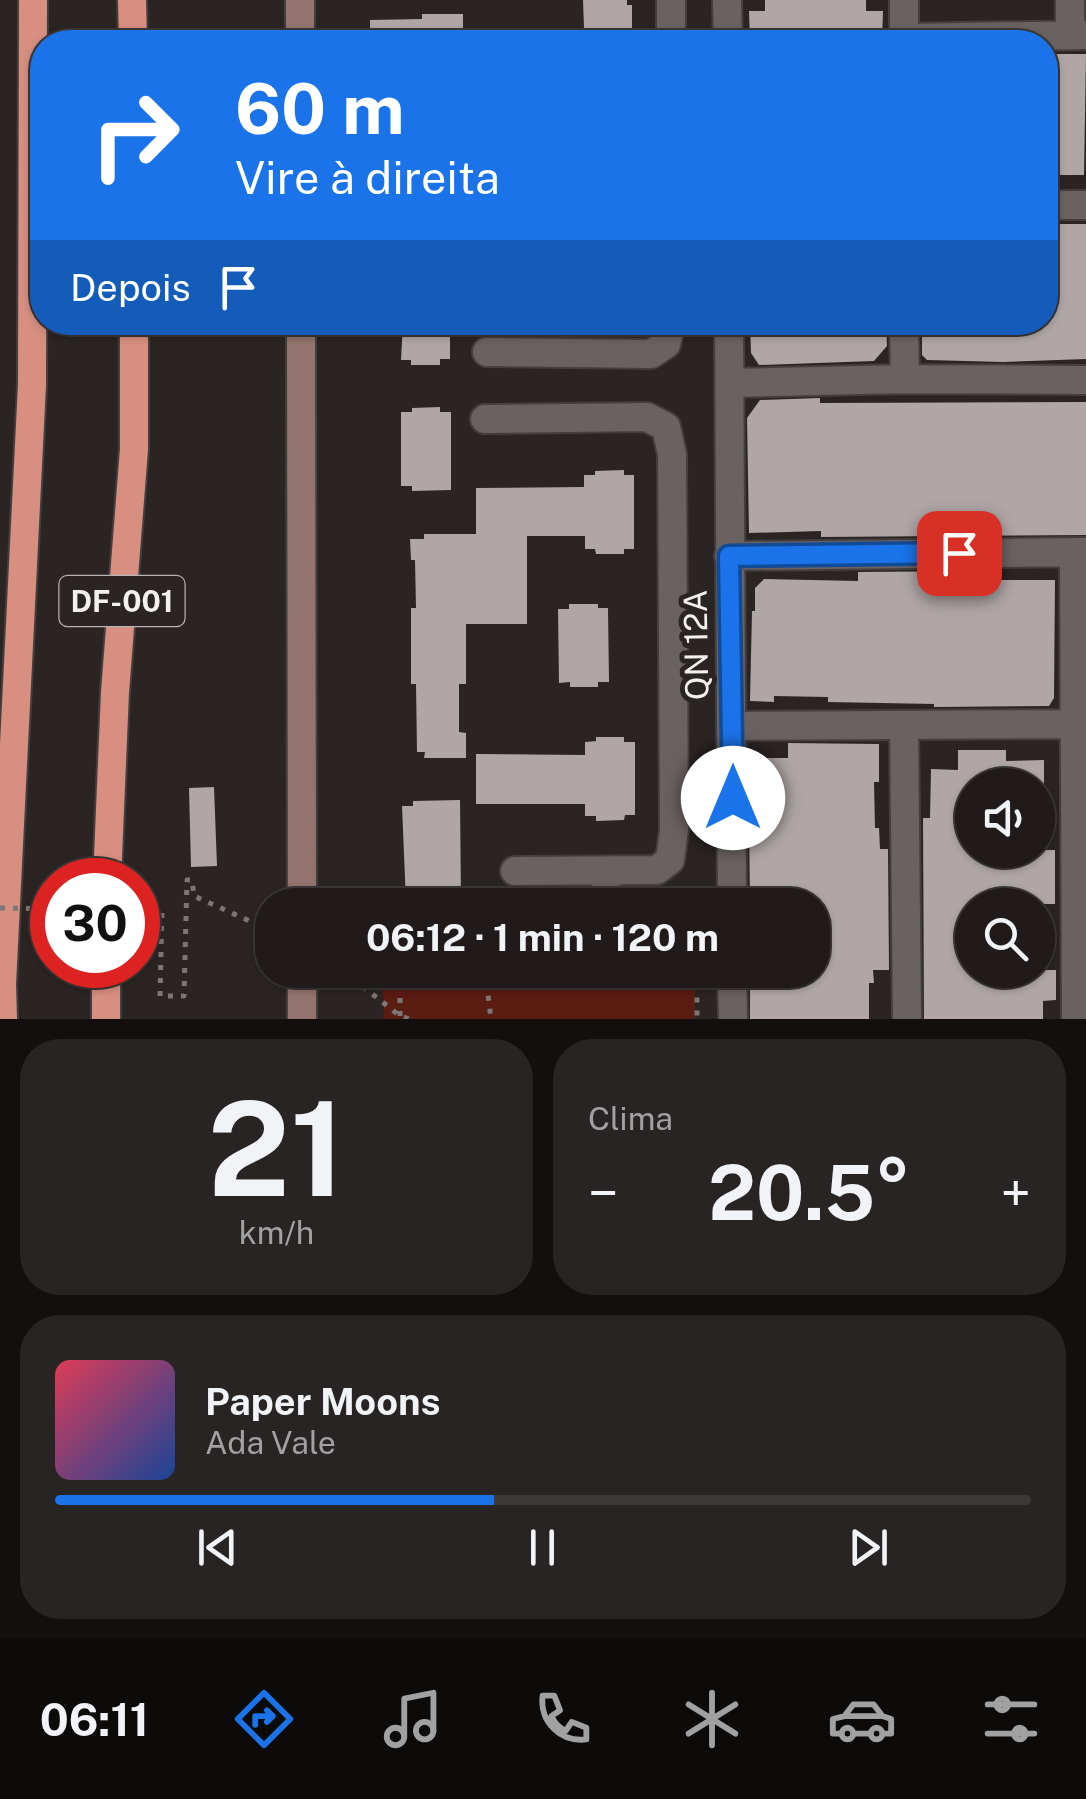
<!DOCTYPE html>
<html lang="pt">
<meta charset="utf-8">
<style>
body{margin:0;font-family:"Public Sans",sans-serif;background:#282423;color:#f1f3f6;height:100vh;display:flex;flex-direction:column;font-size:38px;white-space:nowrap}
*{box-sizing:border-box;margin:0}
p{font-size:32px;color:#a2a1a2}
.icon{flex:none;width:55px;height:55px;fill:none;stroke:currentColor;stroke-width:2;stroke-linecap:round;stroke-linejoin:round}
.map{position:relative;height:1019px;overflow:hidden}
.drawer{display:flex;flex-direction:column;gap:20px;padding:20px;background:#120f0e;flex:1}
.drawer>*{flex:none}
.hud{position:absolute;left:30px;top:30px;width:1028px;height:305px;border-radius:40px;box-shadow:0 2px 8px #0004,0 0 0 2px #3d3939;background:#1a73e8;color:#fff;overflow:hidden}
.buttons{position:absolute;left:955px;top:768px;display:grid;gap:20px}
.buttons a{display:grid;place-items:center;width:100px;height:100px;border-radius:50%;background:#201b1a;box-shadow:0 2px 8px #0004,0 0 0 2px #3d3939;font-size:50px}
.speed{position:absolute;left:30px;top:858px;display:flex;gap:20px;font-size:50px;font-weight:700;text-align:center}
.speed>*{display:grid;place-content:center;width:130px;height:130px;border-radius:50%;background:#201b1a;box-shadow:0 2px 8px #0004,0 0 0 2px #3d3939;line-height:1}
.speed .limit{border:15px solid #d22;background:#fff;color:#111}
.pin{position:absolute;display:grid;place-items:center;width:85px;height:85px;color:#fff;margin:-42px;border-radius:20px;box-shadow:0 5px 15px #0006}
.me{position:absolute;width:110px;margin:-55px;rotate:0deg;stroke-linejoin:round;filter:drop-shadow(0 0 8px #0008)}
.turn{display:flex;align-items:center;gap:35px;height:210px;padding:0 40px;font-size:45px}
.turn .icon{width:130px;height:130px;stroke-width:2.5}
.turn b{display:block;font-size:70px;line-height:85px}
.then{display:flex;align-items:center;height:95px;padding:0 40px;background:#0003;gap:20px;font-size:38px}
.big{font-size:75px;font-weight:700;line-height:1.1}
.drawer .tile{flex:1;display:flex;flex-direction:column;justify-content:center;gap:15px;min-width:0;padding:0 35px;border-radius:40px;background:#282423}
.drawer .dial{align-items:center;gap:0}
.dial b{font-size:130px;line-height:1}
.song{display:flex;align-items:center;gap:30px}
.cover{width:120px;height:120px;border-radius:15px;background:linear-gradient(135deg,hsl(350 70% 55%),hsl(220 70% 35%))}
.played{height:10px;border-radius:5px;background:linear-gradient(90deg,#1a73e8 45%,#3d3939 45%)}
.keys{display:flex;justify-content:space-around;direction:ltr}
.heat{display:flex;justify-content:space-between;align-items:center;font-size:55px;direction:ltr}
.drawer .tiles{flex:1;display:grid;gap:20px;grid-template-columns:1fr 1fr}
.tile:last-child{grid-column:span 2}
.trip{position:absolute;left:255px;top:888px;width:575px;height:100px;border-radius:40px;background:#201b1a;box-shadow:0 2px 8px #0004,0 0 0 2px #3d3939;font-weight:700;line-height:100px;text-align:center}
.tab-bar{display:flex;height:160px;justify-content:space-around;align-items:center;background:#0d0b0a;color:#a2a1a2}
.tab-bar .icon{width:70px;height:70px}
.tab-bar .selected{color:#1a73e8}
.tab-bar b{font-size:45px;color:#f1f3f6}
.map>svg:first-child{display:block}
</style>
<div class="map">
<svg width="1086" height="1019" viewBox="0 0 1086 1019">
<rect width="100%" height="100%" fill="#2a2423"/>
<path fill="#5b1c12" d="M382,970H695V1019H384Z"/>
<path fill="#afa6a5" d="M583,0H627V5H632V28H622L621,33L594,34V28H584Z
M765,0H866V11H883L882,41L750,42L749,11H765Z
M422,14H463V39H456V42H416V39H370V20L422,19Z
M1045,54H1086L1084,175H1045Z
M1045,224H1086V359L1003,362L927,360L922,355V322H1045Z
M403,322H435V330L445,329V336H450V359H440V365H411V360H401Z
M750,322H886L887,346L874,361L759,365L751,353Z
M820,398V403L1086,402V535L821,537V531L749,533L747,418L760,400Z
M440,407V412H451V490L412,491V486H401V412H412V408Z
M624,470V475H634V549H624V554H596L595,549H585V536H527V624H466V684H459V732L466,733V758H424L425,752H417L416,684H411V608H416L415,560H411L410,539H424V534H476V488L584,487V475H595V471Z
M978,571L979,580H1055L1054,698L1049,706L934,707V704L828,702V697L774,696V702L750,701L752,611H755V588L764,579L858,581V572Z
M569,604H598V608H608L609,682H598V687H570V682L559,683L558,609H569Z
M596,737H624V742H635V815H625L624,820L596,821V816H585V804H476V754L585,755V742L596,741Z
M788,743L879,744V782H874L875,828H879L880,849H888L889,970H873L874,983H869V1019H750V970H812V905H750L749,819H756L757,758H788Z
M958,750H1006V761L1044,760V785H972V850H1055V904H972V970H1056V1000L1043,1001V1019H924L923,818H930L931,769L958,770Z
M214,787L217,866L191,867L189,788Z
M460,800L461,902H406L402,806H413V801Z"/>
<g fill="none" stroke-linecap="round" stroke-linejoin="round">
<g stroke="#443f3e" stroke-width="32">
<path id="minor" d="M671,0V42
M727,0L728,42
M904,0V42
M1070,0V35
M904,38L1086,35
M1045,205H1086
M729,322L732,905
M904,322L905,379
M487,352L651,354L666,344L671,322
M730,383L905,379L1086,380
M485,419L647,417L666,427L672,454L674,830L670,860L657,870L515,871
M1074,552L1076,1019
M729,556L1086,552
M733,726L1073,724
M904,726L907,1019
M606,873L607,905
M732,970L733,1019"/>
</g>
<g stroke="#443f3e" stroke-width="32">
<path id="secondary" d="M300,0V42
M301,322L302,905
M302,1019V970"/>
</g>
<g stroke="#443f3e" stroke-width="32">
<path id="trunk" d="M132,0L133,42
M107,880L115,692L134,449V322
M3,1019L2,984L32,385L33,0
M106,1019V965"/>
</g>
<path stroke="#7c7776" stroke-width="5" stroke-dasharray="5 8" stroke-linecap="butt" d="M138,911H162L160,996H184L187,880H192L194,896L272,931
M342,970L400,1016L410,1019
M485,970L491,1019
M486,983L569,984L568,970
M569,984L692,981L697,983V1019
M400,1016V970"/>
<use href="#minor" stroke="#6a6261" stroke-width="28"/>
<use href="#secondary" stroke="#93736d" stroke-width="28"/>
<use href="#trunk" stroke="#d78f81" stroke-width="28"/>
<path stroke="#7c7776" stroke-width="5" stroke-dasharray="5 8" stroke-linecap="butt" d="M0,908L52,909"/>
</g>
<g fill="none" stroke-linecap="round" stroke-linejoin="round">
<g stroke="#114b97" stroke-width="25">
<path id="route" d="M733,798L729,556L959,553"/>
</g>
<use href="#route" stroke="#1a73e8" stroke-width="18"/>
</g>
<g text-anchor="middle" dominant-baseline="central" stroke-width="10" stroke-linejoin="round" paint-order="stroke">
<rect fill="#2a2423" stroke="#b7b3b2" stroke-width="2.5" x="59.5" y="576" width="125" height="50" rx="8"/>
<g font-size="30" font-weight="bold" fill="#f4f0ef">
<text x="122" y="601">DF-001</text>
</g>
<g font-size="32" fill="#f4f0ef" stroke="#2a2423">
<text transform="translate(696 645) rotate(-91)">QN 12A</text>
</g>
</g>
</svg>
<div class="buttons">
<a><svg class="icon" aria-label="sound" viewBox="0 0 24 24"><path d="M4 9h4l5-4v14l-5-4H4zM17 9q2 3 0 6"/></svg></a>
<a><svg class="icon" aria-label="search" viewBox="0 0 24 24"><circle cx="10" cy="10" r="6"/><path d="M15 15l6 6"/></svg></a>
</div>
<div class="speed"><div class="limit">30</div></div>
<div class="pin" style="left:959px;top:553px;background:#d93025"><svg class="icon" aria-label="arrive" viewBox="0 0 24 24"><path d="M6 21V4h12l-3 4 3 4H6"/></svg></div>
<svg class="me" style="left:733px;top:798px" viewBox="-20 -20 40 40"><circle r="19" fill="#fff"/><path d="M0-13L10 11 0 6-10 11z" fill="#1a73e8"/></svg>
<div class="trip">06:12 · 1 min · 120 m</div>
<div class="hud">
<div class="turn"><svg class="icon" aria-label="right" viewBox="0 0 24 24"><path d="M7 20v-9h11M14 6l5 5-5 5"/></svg><div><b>60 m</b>Vire à direita</div></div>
<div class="then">Depois<svg class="icon" aria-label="arrive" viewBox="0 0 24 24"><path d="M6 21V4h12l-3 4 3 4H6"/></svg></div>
</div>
</div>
<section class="drawer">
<div class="tiles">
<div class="tile dial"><b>21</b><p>km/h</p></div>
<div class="tile"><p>Clima</p>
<div class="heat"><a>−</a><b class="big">20.5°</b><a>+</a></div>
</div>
<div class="tile">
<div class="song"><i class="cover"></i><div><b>Paper Moons</b><p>Ada Vale</p></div></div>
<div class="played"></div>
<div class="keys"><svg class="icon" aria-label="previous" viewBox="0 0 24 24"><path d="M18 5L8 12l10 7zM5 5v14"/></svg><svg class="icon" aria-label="pause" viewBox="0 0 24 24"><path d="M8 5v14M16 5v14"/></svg><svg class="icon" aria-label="next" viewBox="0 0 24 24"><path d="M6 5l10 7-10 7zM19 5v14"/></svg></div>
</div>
</div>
</section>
<nav class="tab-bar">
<b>06:11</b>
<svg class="icon selected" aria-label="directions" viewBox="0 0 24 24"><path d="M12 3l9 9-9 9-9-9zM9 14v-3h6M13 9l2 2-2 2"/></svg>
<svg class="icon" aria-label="music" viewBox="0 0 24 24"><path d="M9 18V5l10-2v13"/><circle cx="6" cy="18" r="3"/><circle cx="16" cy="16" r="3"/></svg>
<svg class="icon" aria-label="phone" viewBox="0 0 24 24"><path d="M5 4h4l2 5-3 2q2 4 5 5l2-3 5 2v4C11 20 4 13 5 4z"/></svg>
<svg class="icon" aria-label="climate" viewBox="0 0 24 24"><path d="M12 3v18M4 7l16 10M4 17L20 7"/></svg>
<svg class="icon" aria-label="car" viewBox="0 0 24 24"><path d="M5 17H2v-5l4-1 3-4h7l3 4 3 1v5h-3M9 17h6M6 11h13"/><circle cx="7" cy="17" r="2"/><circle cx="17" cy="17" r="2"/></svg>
<svg class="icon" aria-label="filters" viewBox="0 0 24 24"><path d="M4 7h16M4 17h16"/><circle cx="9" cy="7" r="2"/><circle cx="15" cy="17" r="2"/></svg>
</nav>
